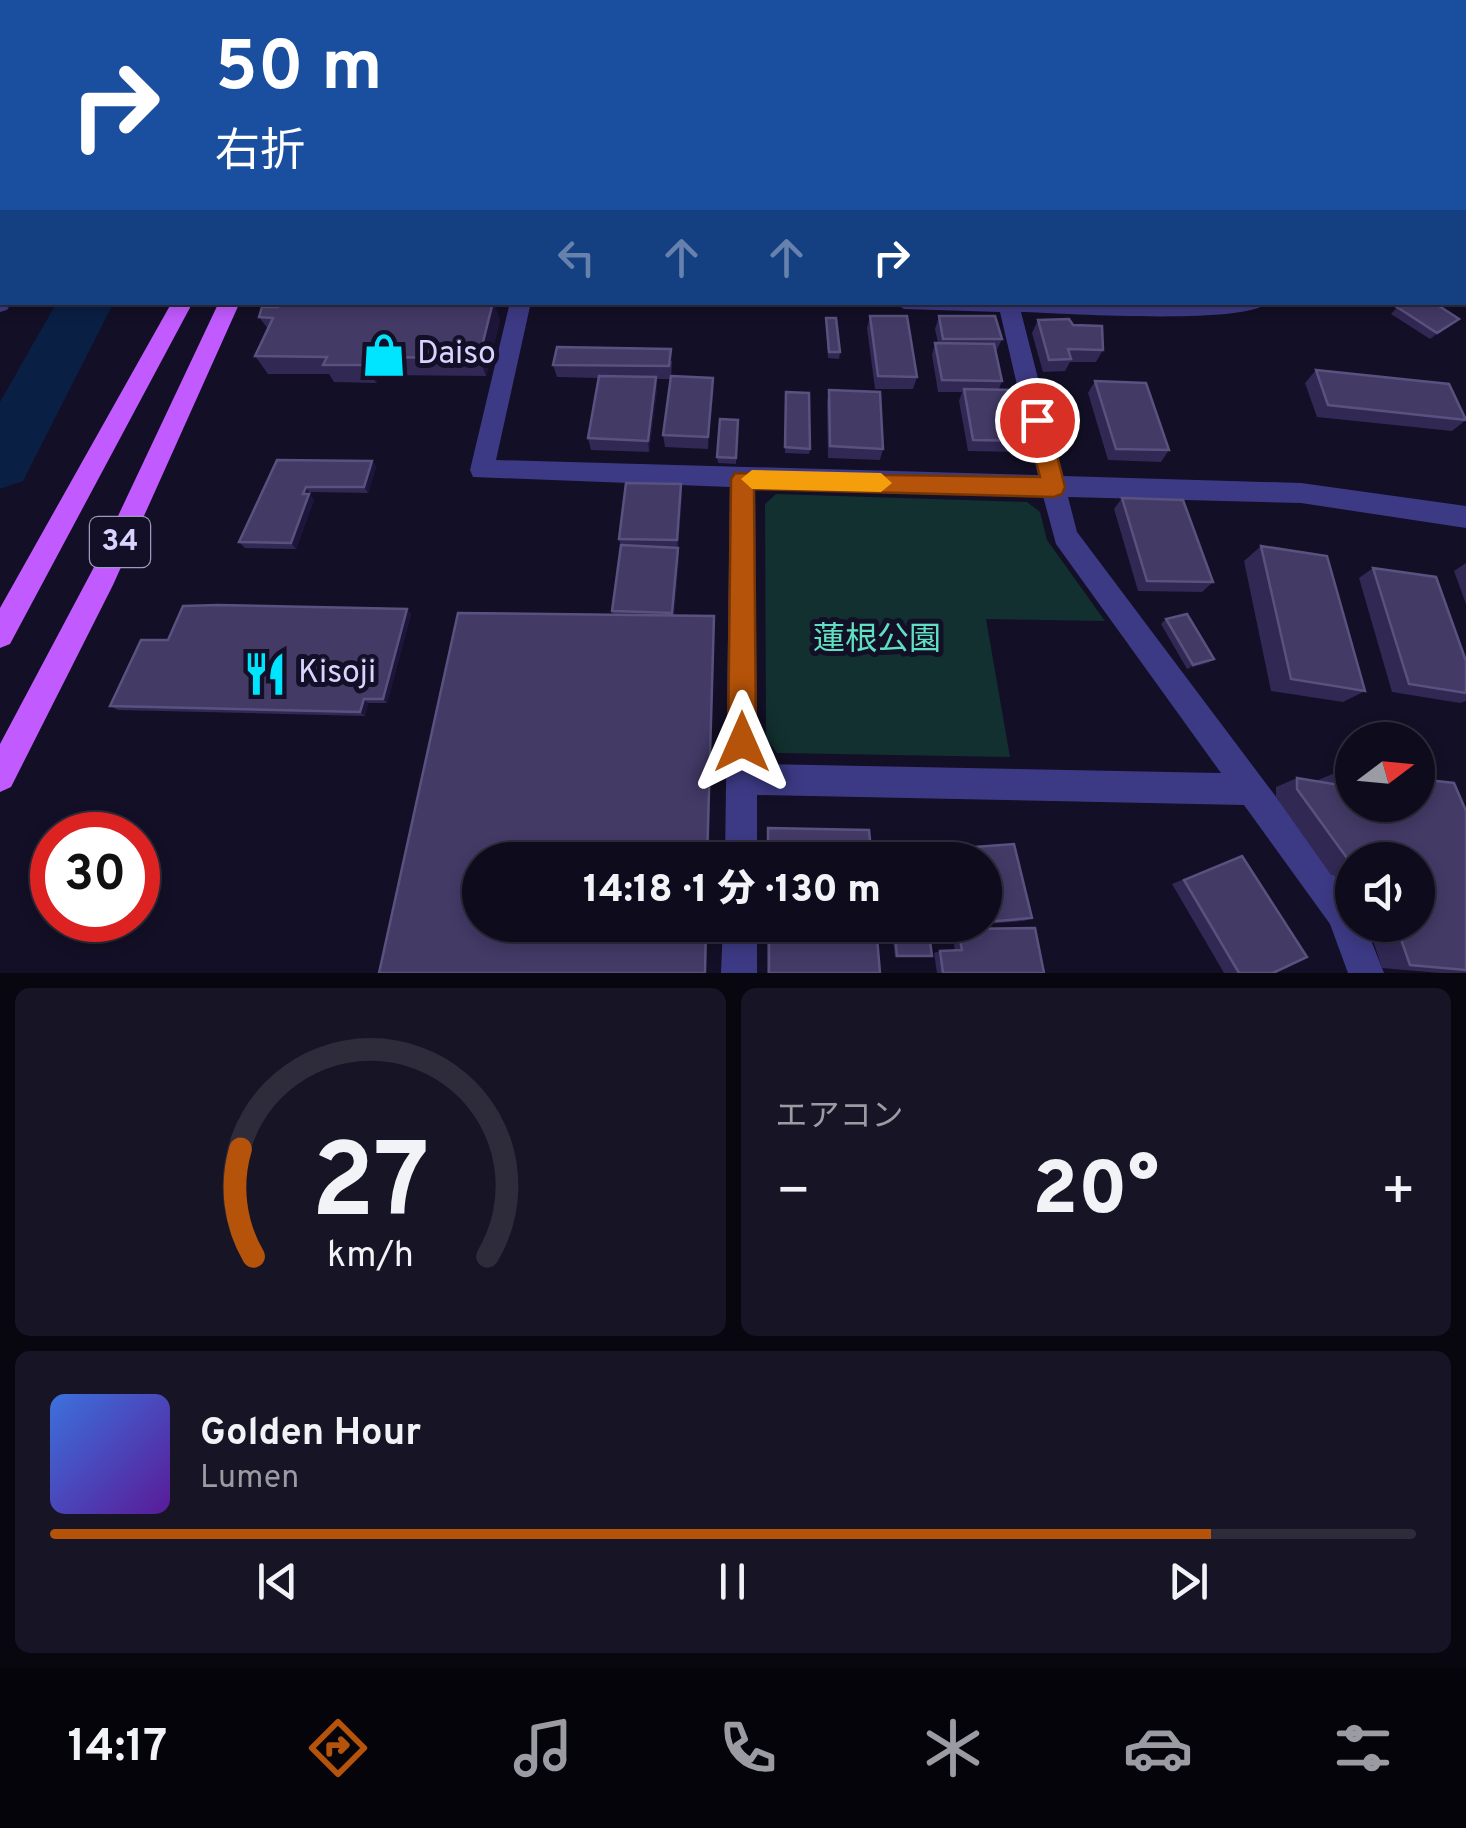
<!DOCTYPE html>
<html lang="ja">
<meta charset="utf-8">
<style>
body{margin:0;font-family:Overpass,"Noto Sans JP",sans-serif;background:#171425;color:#f1f3f6;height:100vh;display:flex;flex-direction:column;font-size:38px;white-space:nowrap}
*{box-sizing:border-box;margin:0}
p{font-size:32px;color:#9b9ba3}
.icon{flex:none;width:55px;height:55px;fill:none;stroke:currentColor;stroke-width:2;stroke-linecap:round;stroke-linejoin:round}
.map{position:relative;height:973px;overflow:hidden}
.panel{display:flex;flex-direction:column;gap:15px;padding:15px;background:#08060f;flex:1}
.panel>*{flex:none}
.hud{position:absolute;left:0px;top:0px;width:1468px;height:305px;box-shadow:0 5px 15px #0003,0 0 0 2px #2e2b3b;background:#1a4fa0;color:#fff;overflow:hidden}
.needle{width:65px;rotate:74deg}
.buttons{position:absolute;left:1335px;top:722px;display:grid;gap:20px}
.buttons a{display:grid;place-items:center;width:100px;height:100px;border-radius:50%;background:#0e0b1c;box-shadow:0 5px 15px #0003,0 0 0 2px #2e2b3b;font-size:50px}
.speed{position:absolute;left:30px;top:812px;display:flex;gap:20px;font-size:50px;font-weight:700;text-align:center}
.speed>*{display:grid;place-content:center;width:130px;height:130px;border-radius:50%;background:#0e0b1c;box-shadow:0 5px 15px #0003,0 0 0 2px #2e2b3b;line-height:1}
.speed .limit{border:15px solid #d22;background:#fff;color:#111}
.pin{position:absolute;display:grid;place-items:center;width:85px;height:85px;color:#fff;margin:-42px;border:5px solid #fff;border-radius:50%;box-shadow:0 2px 10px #0007}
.me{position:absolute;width:110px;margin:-55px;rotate:0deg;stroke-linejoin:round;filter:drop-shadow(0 0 8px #0008)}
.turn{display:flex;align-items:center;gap:35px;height:210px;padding:0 50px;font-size:45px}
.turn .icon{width:130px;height:130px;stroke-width:2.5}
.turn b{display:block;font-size:70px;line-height:85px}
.lanes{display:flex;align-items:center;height:95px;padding:0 50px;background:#0003;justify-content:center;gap:50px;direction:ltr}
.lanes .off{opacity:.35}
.big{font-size:75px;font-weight:800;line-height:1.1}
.panel .tile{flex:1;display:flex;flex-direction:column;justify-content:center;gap:15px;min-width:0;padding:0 35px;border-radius:15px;background:#171425}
.panel .dial{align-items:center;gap:0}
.dial svg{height:260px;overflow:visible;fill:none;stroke:#2e2b3b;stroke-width:7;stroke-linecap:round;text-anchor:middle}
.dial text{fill:#f1f3f6;stroke:none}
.song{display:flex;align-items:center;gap:30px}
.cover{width:120px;height:120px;border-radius:15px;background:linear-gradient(135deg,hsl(220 70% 55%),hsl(270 70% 35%))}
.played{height:10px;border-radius:5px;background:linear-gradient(90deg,#b45309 85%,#2e2b3b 85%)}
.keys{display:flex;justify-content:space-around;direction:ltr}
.heat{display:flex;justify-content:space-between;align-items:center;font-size:55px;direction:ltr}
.panel .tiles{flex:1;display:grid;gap:15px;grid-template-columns:1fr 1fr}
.tile:last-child{grid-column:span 2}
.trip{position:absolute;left:462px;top:842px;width:540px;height:100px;border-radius:50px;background:#0e0b1c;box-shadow:0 5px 15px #0003,0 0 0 2px #2e2b3b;font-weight:800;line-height:100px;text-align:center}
.tabs{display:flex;height:160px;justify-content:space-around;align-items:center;background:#06040b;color:#9b9ba3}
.tabs .icon{width:70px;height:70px}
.tabs .on{color:#b45309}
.tabs b{font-size:45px;color:#f1f3f6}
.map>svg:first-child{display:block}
</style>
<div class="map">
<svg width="1466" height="973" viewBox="0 0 1466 973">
<rect width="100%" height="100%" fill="#130f26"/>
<path fill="#12302f" d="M776,494L1027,502L1040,512L1047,540L1105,621L986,619L1010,757L777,753L766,738L765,504Z"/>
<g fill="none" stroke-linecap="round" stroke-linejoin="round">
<path fill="#0a1f44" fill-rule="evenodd" d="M57,302H114L23,481L0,489V402Z"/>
<path fill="#3d3a85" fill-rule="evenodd" d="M586,0H600V2H586Z
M749,0H763V2H749Z
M924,0H938V2H924Z
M1102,0H1116L1117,2H1103Z
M1250,0H1265L1266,2H1251Z
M1465,34H1466V44H1465Z
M1465,105H1466V115H1465Z
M1466,194V207H1465V194Z
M1465,233H1466V246H1465Z
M0,294L2,302H12L7,310L0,312Z
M510,302H531L496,460L1038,475L1000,312L904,309L894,302H1269C1247,326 1062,313 1021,312L1063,476L1301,483L1466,506V528L1301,503L1068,497L1077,532L1352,898V925H1365L1384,973H1348L1330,924L1244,805L757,795V860H725L730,487L473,477L470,470ZM755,488L1043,496L1056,544L1221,773L757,764Z
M723,925H757V973H721Z"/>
<path fill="#c25bff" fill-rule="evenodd" d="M172,302H193L10,644L0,648V608Z
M219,302H240L113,585L11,787L0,792V744L93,569Z"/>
</g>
<path fill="#312854" d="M612,0H667L666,2H612Z
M675,0H739L738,2H675Z
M864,0H897V2H902H865Z
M1358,0H1391L1390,2H1371Z
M1397,307L1452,325L1430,339L1391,314Z
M870,316L917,377L913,389H875L867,328Z
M939,316L1002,339L996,352L1002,381L999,389L1027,441L1021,452L968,451L959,401L962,392H938L932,355L935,343H938L935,329Z
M259,317L500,320L486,376L379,375L376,383L334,382L329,374H268L255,356L268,329Z
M826,318L840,352L839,359L828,358Z
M1038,320L1073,325L1103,350L1096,362H1070L1065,371L1043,372L1032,333Z
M672,361L671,379H656L657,390L649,452L591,450L588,438L599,378L557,377L553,365Z
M1316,370L1466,420L1452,431L1317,417L1305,383Z
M713,378L708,449L665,447L663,435Z
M1095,381L1169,450L1161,462L1108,460L1088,393Z
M829,390L883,449L880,460L828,458L827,402Z
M786,393L810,449L809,454L785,453Z
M738,420L736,464L718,463L717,457Z
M277,460L372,461L376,467L368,493L311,492L310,495L314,500L296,549L245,548L239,542Z
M681,484L682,495L678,548L679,558L674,615L714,616V632L613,615L612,611L621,547L619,539Z
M1122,498L1213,582L1202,592L1138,591L1114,509Z
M1261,546L1365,691L1343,702L1271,691L1244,561Z
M1466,563V604L1454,571Z
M1373,568L1466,661V701L1460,703L1392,692L1359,578Z
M407,609L411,614L387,703H368L365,716L118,710L110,706L168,640Z
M1166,619L1214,659L1208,663L1187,669L1161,624Z
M1340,771L1466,811V973H1440L1382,968L1368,925H1418V860H1352V878L1331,875L1276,797V787L1297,778L1318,782V780Z
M1014,844L1032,918L1024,921L985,924V860H944L943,854L948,849Z
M1242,856L1273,973H1224L1172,884Z
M767,925H876L880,973H767Z
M891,925H928L932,956L895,957Z
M958,929L1044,973H937L934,953L940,951H955L952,931Z"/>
<path fill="#1d163a" d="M0,0H7L9,2H2V15L0,20Z
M50,0H71L70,2H49Z
M174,0H217V2H175Z
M0,54H2V68H0Z
M0,212H2V227H0Z
M494,302L500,320L486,376L479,358Z
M1459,319L1452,325L1430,339L1437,333Z
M369,357L379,375L376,383L366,365Z
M656,377L657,390L649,452L648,441Z
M713,378L714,390L708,449V437Z
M372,461L376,467L368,493L364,487Z
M681,484L682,495L678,550L677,540Z
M306,487L314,500L296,549L291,543Z
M678,548L679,558L674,622L672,613Z
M407,609L411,614L387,703L383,699Z
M714,616L709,860H707Z
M1214,659L1208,663L1187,669L1193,665Z
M364,699L368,703L365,716L360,712Z
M706,925H707L706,973H705Z"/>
<path fill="#433a66" stroke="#5a527e" stroke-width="2.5" d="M21,0H50L49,2H20Z
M139,0H147L146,2H125Z
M617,0H665L617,1Z
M802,0H857V2H802Z
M1040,0H1089L1090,1L1041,2Z
M1217,0H1246L1248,2H1219Z
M1319,0H1358L1359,2H1320Z
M1435,0H1459L1461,2H1437Z
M0,35H2V54H0Z
M2,138V175H0V140Z
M0,182H2V212H0Z
M280,302H493L479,358L369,357L366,365H323L327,357L255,356L273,318L259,317L262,307H278Z
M1406,302H1433L1459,319L1437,333L1397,307Z
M870,316H907L917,377L878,376Z
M939,316H995L1002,339H943Z
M826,318H836L840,352H829Z
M1069,319L1073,325L1102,326L1103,350L1068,349L1071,359L1049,360L1038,320Z
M935,343L994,344L1002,381L942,380Z
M557,347L671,349L669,366L553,365Z
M1316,370L1449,384L1466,420L1328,405Z
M599,376L656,377L648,441L588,438Z
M671,376L713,378L708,437L663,435Z
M1095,381L1146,383L1169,450L1116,449Z
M964,389L1015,390L1027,441L973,440Z
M829,390L880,392L883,449L830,446Z
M786,392L809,393L810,449L785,447Z
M720,419L738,420L736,458L717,457Z
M277,460L372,461L364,487H306L303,494H309L291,543L239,542Z
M626,483L681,484L677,540L619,539Z
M1122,498L1183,500L1213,582L1147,581Z
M621,545L678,548L672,613L612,611Z
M1261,546L1327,556L1365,691L1291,679Z
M1373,568L1436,577L1466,661V693L1409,684Z
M218,605L407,609L383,699H364L360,712L110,706L141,640H168L183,606Z
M458,613L714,616L707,860H480V925H706L705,973H379Z
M1187,614L1214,659L1193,665L1166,619Z
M1340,771L1352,772V805H1418V779L1454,783L1466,811V970L1410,965L1396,925H1418V860H1352V865L1297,789V778L1345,786Z
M768,828L869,830L872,860H768Z
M1014,844L1032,918L985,922V860H951L948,849Z
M1242,856L1307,957L1273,973H1239L1184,880Z
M769,925H876L880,973H769Z
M894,925H928L932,956H897Z
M1035,928L1044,973H943L940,951L962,950L958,929Z"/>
<path fill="#b45309" stroke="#753606" stroke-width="2.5" d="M1037,412L1048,420L1065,487L1062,494L1054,497L754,489L756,742L752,751L742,755L732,751L728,742L731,479L735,473L1040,477L1026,420Z"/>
<path fill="#f59e0b" d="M752,470L881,473L892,483L881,492L752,489L741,479Z"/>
<defs>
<g id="shop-bare" transform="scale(3.45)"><path d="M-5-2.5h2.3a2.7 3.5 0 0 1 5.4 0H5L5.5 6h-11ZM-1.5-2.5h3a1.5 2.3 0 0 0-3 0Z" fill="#00e5ff" stroke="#130f26" stroke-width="2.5" paint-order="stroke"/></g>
<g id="restaurant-bare" transform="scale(3.45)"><path d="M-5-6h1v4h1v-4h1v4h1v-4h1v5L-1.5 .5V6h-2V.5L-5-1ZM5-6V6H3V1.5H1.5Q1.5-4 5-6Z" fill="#00e5ff" stroke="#130f26" stroke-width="2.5" paint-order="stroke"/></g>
</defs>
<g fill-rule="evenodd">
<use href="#shop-bare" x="384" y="355"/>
<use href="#restaurant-bare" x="265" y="674"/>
</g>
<g text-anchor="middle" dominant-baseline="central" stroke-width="10" stroke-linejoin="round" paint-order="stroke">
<rect fill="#130f26" stroke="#9e99be" stroke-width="2.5" x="90" y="517" width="60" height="50" rx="8"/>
<g font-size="30" font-weight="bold" fill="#d9d4ff">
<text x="120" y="542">34</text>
</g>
<g font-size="32" fill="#d9d4ff" stroke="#130f26" text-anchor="start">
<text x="417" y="355">Daiso</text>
<text x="298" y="674">Kisoji</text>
</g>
<g font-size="32" fill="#5fe0c0" stroke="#130f26">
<text x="877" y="641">蓮根公園</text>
</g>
</g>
</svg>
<div class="buttons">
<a><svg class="needle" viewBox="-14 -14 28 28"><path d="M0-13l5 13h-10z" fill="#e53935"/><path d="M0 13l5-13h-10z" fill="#9b9ba3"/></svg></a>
<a><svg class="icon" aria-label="sound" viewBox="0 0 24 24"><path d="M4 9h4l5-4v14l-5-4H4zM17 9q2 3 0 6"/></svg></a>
</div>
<div class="speed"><div class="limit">30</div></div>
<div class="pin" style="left:1037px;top:420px;background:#d93025"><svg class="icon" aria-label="arrive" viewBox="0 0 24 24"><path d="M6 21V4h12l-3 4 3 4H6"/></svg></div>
<svg class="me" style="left:742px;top:742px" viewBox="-20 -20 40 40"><path d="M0-17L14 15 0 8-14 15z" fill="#b45309" stroke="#fff" stroke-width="4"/></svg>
<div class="trip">14:18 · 1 分 · 130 m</div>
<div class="hud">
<div class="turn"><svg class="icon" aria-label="right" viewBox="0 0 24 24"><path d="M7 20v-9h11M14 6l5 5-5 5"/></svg><div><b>50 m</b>右折</div></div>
<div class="lanes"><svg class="icon off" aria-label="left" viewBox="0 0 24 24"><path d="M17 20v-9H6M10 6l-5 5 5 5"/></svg><svg class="icon off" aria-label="ahead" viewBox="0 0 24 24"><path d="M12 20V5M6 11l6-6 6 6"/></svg><svg class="icon off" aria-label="ahead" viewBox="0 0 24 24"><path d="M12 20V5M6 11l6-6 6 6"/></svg><svg class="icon" aria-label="right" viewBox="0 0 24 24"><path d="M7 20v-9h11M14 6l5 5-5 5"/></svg></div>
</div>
</div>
<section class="panel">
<div class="tiles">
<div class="tile dial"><svg viewBox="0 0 100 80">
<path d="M14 69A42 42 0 1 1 86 69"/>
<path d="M14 69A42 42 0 0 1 10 36" stroke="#b45309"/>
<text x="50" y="56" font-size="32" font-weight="700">27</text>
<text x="50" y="72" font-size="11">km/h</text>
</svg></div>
<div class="tile"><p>エアコン</p>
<div class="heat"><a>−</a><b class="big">20°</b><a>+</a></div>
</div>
<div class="tile">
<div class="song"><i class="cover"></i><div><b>Golden Hour</b><p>Lumen</p></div></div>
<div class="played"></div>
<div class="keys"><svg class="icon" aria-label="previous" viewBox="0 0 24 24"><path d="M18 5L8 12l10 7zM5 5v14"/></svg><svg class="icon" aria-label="pause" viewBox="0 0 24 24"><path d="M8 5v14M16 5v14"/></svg><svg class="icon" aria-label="next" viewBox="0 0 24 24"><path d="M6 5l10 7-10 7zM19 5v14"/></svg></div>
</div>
</div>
</section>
<nav class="tabs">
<b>14:17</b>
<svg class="icon on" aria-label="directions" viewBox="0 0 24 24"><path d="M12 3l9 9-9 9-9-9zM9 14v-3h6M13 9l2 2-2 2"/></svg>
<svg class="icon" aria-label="music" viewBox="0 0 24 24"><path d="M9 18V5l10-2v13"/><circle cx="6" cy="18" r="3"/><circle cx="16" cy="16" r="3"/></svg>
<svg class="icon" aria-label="phone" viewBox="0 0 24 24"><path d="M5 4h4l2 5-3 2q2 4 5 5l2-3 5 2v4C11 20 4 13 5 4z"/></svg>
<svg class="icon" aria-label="climate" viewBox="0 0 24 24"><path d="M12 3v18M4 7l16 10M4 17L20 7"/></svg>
<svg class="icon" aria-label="car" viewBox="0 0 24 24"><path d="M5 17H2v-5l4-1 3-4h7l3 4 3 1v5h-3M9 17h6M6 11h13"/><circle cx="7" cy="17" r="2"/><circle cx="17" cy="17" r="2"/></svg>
<svg class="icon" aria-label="filters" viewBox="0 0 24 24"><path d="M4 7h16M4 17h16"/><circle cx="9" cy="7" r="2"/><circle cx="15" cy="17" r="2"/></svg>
</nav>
